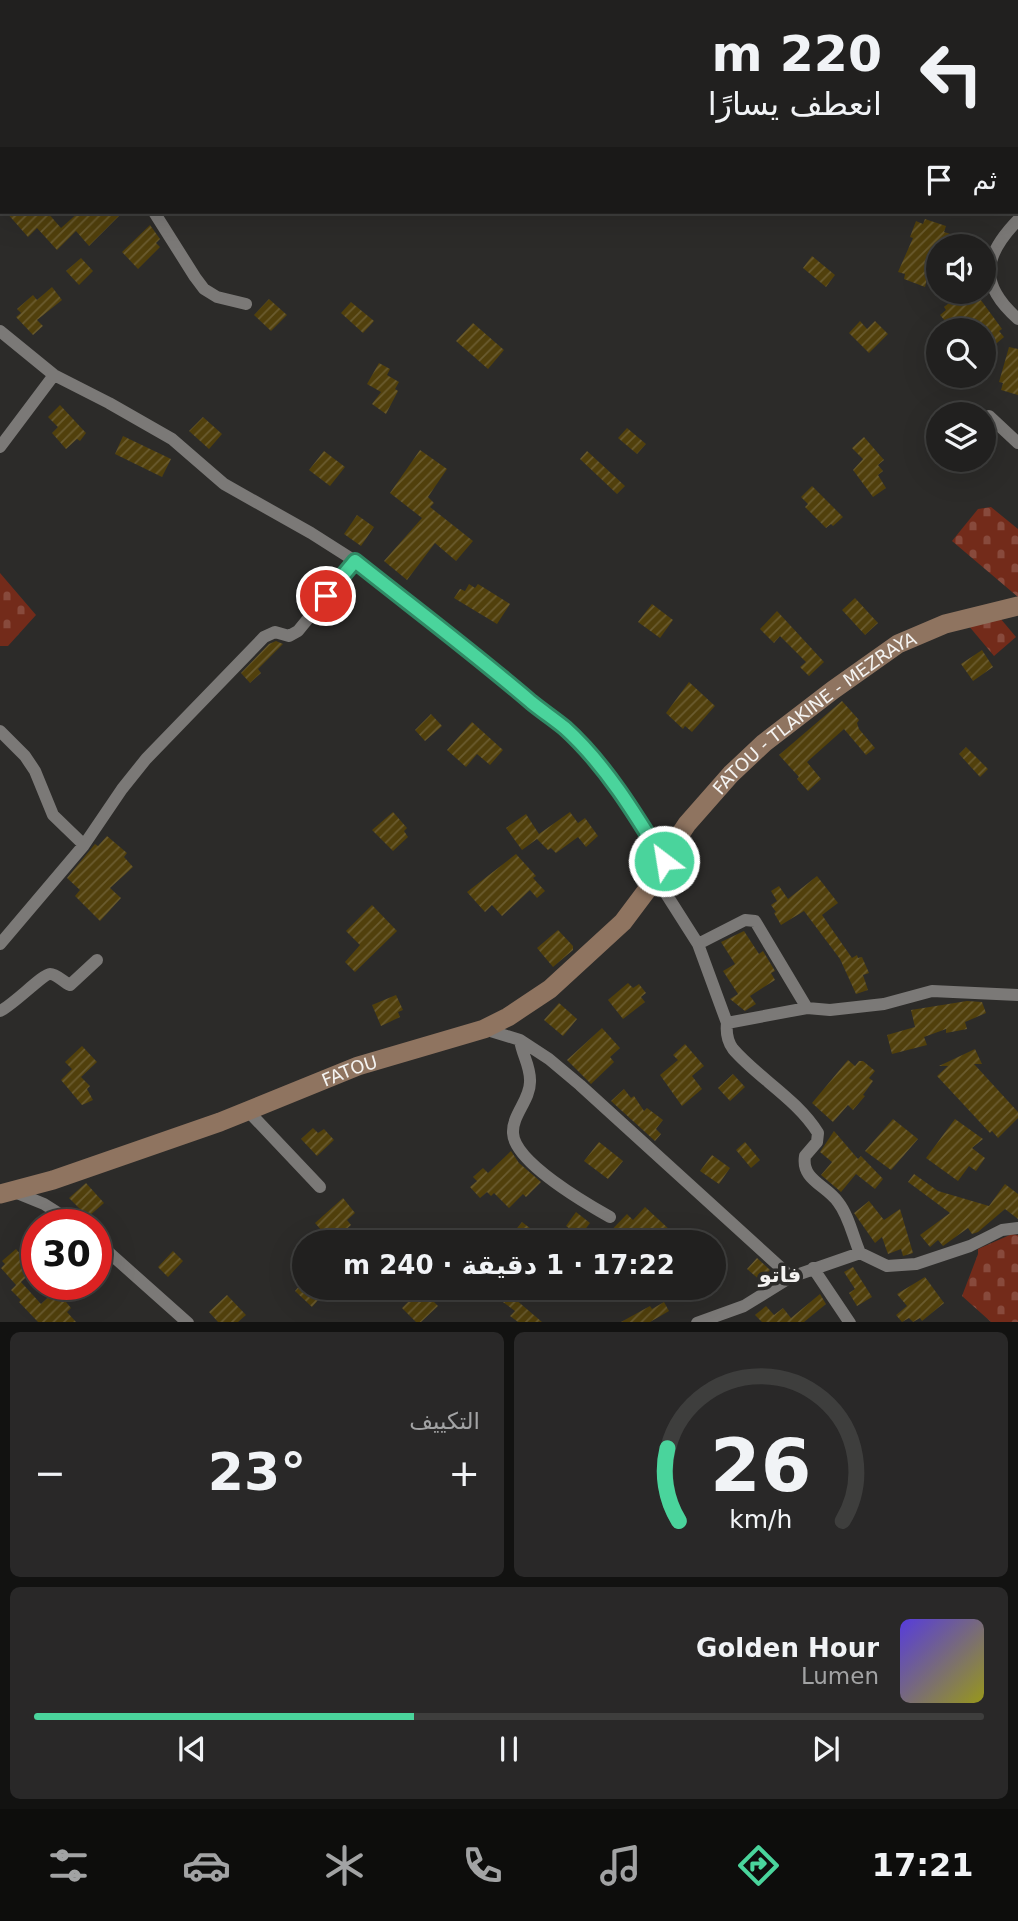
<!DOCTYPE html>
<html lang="ar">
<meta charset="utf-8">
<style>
body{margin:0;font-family:"DejaVu Sans","Noto Sans Arabic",sans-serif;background:#292828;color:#f1f3f6;direction:rtl;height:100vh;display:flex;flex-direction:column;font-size:26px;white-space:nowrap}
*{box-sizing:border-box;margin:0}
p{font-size:23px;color:#a2a3a4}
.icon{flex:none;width:38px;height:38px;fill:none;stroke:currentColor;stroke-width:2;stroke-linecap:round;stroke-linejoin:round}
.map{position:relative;height:1322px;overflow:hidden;direction:ltr}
.details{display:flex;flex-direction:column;gap:10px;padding:10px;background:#121211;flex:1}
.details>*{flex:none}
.top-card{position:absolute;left:0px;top:0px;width:1018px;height:214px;box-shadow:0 7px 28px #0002,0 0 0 2px #3e3e3d;direction:rtl;background:#21201f;color:#f1f3f6;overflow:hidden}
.buttons{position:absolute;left:926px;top:234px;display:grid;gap:14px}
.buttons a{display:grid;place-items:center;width:70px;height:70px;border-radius:50%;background:#21201f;box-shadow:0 7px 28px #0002,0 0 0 2px #3e3e3d;font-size:35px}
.speed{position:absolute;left:21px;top:1209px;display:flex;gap:14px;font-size:35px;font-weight:700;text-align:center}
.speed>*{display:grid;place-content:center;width:91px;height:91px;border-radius:50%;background:#21201f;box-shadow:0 7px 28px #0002,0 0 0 2px #3e3e3d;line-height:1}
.speed .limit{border:10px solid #d22;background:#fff;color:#111}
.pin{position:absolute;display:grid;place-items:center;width:60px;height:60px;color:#fff;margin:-30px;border:4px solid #fff;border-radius:50%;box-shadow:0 2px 7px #0007}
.me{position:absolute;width:77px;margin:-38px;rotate:329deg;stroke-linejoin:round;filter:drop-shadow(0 0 5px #0008)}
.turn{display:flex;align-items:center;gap:24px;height:147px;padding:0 21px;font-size:32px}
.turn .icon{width:91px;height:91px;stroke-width:2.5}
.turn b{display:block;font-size:49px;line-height:60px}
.then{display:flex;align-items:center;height:66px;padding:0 21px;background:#0003;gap:14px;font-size:26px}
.big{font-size:52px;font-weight:700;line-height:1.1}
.details .tile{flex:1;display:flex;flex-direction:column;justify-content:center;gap:10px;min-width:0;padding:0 24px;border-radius:10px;background:#292828}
.details .dial{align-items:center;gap:0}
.dial svg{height:182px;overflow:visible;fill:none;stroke:#3e3e3d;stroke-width:7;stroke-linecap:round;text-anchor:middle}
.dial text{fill:#f1f3f6;stroke:none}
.song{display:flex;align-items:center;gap:21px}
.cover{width:84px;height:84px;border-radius:10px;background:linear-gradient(135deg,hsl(250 70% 55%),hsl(60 70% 35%))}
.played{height:7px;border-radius:4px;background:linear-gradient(90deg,#4ad49c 40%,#3e3e3d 40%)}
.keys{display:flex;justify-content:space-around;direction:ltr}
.heat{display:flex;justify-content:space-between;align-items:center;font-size:38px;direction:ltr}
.details .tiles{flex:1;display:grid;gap:10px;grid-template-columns:1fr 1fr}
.tile:last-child{grid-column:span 2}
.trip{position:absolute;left:292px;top:1230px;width:434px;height:70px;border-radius:35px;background:#21201f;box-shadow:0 7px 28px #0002,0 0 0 2px #3e3e3d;font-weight:700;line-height:70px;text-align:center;direction:rtl}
.dock{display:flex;height:112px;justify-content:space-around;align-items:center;background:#0d0d0c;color:#a2a3a4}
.dock .icon{width:49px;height:49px}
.dock .active{color:#4ad49c}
.dock b{font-size:32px;color:#f1f3f6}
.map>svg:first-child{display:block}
</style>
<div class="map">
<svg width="1018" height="1323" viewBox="0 0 1018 1323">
<defs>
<pattern id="cemetery-stones" width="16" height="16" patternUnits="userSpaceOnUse" patternTransform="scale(1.75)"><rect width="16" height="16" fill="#732b1a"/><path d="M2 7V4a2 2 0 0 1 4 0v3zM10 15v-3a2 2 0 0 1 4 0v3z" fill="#884a3c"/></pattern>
<pattern id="building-hatch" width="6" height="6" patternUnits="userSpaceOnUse" patternTransform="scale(1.75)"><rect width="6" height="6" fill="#51400c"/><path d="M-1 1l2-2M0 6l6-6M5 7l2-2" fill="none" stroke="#6b5c30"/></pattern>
</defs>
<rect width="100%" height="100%" fill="#2c2b29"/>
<path fill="url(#cemetery-stones)" d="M991,507L1018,529V597L952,541L978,509Z
M0,573L36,615L8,646H0Z
M1000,618L1016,637L994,656L968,625Z
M1012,1234L1018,1235V1322H991L962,1296L978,1254V1249Z"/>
<path fill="url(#building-hatch)" d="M6,212H47L61,228L79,212H123L89,246L76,231L57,250L37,228L28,237Z
M925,219L946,226L944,232L957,236L953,247H938V283L927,279L925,287L904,279L905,274L898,272L913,238L910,237L916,221L923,224Z
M150,225L160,239L156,243L160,247L138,269L122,252Z
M812,256L835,275L826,287L803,268Z
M81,258L93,271L79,285L66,271Z
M52,287L62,300L37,320L43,326L33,335L16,317L21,313L17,309L33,295L37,300Z
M963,292H975L1002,329L999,331L1004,337L984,354V331H958L954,326L951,328L940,315L946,310L944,307Z
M269,299L287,315L271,331L254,315Z
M351,302L374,321L363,333L341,313Z
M860,321L867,329L875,321L888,334L869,353L849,333Z
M473,323L504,350L488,369L456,341Z
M1009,347L1018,349V395L1001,390L1003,383L999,382Z
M379,363L390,369L387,375L399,382L395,389L398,391L386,414L372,404L381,392L367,384Z
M60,405L86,433L80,441L77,439L66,449L52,433L58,427L48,417Z
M203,417L222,434L209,449L189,431Z
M627,428L646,444L637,454L618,438Z
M123,436L171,459L162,477L115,454Z
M864,437L884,460L878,465L883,471L878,475L886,488L873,497L853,470L863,459L852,448Z
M420,450L447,469L428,497L434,503L430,507L473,541L456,561L435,543L407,580L384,561L422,518L390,493Z
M324,451L345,467L330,486L309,470Z
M587,451L625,486L617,494L580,459Z
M812,486L843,517L833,526L831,524L826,528L805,507L808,504L801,497Z
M357,515L374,527L361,546L344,534Z
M469,584L475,588L478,584L510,604L497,624L454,598L460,589L465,591Z
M855,598L878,623L865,635L842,610Z
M652,604L673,620L660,638L638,622Z
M777,611L824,662L809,676L800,667L806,662L780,636L774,643L760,629Z
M276,641L283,644L258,669L261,673L250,683L241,673L269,644Z
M982,650L993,667L973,681L961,664Z
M689,682L715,706L692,732L685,726L683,729L666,713Z
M842,701L859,720L857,723L859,729L875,748L866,755L844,729L807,762L821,779L808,791L797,779L799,777L779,755Z
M431,714L442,726L425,741L415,730Z
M472,722L503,750L490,765L477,754L466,767L447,750Z
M966,747L988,769L980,777L959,754Z
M393,812L407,828L404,831L408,837L393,851L372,830Z
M570,812L578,823L585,818L598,836L586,847L578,837L556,853L551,848L548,850L537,839L522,850L506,828L526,814L539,834Z
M107,836L127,853L124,857L133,867L110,888L121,898L100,921L75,896L80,890L67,878L95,844L98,846Z
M516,854L536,876L533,878L545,891L537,898L530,890L502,916L492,905L485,912L467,892Z
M817,876L838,903L822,915L852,958L857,955L858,958L862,957L869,973L863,975L868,990L856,994L840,959L804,911L781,925L774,913L776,912L771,905L777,901L771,891L779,886L788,899Z
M372,905L397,931L355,972L345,962L360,945L346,931Z
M558,930L573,946V950L553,967L537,948Z
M744,931L759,954L763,951L775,971L771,973L775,980L750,996L756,1004L745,1011L730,999L738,994L723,971L735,964L721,942Z
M628,983L633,988L639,984L646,993L641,997L645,1002L623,1019L608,1000Z
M396,995L403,1010L398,1012L400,1017L381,1026L372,1005Z
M967,1001L982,1002L986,1013L965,1022L967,1029L946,1033V1029L924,1037L927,1045L892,1054L887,1035L915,1027L911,1010Z
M559,1003L577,1019L563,1036L544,1020Z
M602,1028L620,1048L610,1057L614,1062L591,1084L567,1060Z
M685,1044L704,1066L692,1076L702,1089L682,1106L660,1075L678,1060L673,1055Z
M82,1046L97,1062L81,1077L90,1086L87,1089L93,1100L82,1105L61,1080L72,1069L65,1062Z
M975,1049L982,1064H974L1018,1112V1118L998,1138L992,1131L990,1133L937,1076L948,1066H939Z
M848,1060L855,1066L859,1061H863L875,1071L869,1078L873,1081L863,1095L865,1096L853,1110L848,1105L833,1122L812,1103Z
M733,1074L745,1087L730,1101L718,1088Z
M624,1089L631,1098L634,1096L644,1111L647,1108L663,1120L656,1129L661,1134L655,1141L611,1101Z
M893,1119L918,1139L891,1170L865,1151Z
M955,1119L983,1139L972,1148L985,1158L976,1171L969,1166L958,1181L926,1158Z
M313,1128L318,1133L324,1129L334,1140L317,1156L301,1139Z
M834,1131L858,1159L861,1156L883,1179L875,1189L856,1174L841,1192L821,1175L832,1162L820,1152Z
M599,1142L623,1161L608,1179L584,1161Z
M745,1142L760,1160L751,1168L736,1150Z
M511,1151L519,1163L541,1182L526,1197L523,1194L509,1208L494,1193L491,1196L487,1192L480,1198L470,1187L477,1181L473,1177L483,1168L488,1173Z
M712,1155L730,1168L719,1184L700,1171Z
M914,1174L938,1191L989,1206L1005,1184L1018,1194V1219L1005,1209L978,1232L972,1234L968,1228L943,1246L938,1240L930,1247L920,1235L950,1213L908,1182Z
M86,1183L104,1203L88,1217L69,1198Z
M343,1198L355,1213L347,1220L351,1225L332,1242L315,1223Z
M869,1201L884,1220L900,1209L913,1253L903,1256L901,1249L888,1254L882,1237L875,1243L854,1213Z
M645,1207L683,1242H600L627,1214L633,1220Z
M576,1212L590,1223L580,1236L566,1226Z
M522,1222L540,1236L536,1242H517L510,1237Z
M16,1249L34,1270L21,1282L41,1304L56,1290L71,1308L67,1312L76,1322H38L19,1302L21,1300L11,1290L16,1285L1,1268L5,1264L2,1261Z
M173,1251L183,1261L168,1277L158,1267Z
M757,1258L770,1270L761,1281L747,1269Z
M853,1267L872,1297L857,1306L849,1293L855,1289L844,1272Z
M925,1277L944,1303L922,1321L920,1318L913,1322L909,1318L902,1322L896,1315L907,1306L897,1294Z
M302,1283L304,1288L319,1299L312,1307L295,1291Z
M484,1288H512L508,1293L542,1322H518L510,1316L515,1311Z
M421,1289L438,1306L421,1322H416L402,1308Z
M820,1294L826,1304L804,1322H762L755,1315L766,1306L774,1315L783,1308L791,1318Z
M227,1295L246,1315L238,1322H218L209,1312Z
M664,1302L669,1311L650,1322H621L650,1306L652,1309Z"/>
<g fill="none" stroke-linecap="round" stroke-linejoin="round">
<path stroke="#7b7977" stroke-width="12" d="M165,2V0
M154,212L195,277L204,289L217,297L246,304
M1018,220C983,256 978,284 1018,319
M0,331L54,375L109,403L172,439L224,484L311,533L355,561L494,669L533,704L565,728L586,750L626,802L664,861
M989,416L1018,443
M0,447L54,375
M0,731L25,756L35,771L53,815L84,845
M656,878L698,944L727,1023C726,1032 727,1041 733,1049C758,1078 797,1099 818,1133L817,1142L805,1156C801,1180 826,1185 838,1202C849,1216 853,1237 860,1253L887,1266L916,1264L970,1246L1002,1230L1018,1228
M0,944L84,845L122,789L146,759L264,637L275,632L289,636L298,631L355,561
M698,944L745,920L755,921L807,1008
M0,1011C12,1006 43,974 50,974C57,974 63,982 70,985L97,960
M727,1023L807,1008L830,1010L884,1004L932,991L1018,995
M484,1029L520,1040C522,1055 531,1067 530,1082C530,1100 512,1115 513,1133C514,1162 587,1204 610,1217
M520,1040L549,1059L580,1085L791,1277
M248,1111L320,1187
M12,1191L44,1204L77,1225
M96,1241L188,1323
M813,1268L850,1323
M697,1323L744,1306L791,1277L860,1253"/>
<path stroke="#8f7460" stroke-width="19" id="s1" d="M0,1194L53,1180L220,1122L358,1066L484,1029L508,1017L550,989L623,922L656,878L671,848L687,824L731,774L764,743L833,690L898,644L945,624L1018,606"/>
</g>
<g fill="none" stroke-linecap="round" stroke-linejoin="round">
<g stroke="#308a65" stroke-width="18">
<path id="route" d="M326,596L355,561C414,608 474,653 531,702C542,711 554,719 565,728C605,764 636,815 664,861"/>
</g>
<use href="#route" stroke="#4ad49c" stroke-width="12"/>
</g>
<g text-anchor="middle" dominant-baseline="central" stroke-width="7" stroke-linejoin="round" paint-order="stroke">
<g font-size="18" fill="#f4f3f1" stroke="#2c2b29">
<text stroke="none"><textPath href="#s1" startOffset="976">FATOU - TLAKINE - MEZRAYA</textPath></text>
<text stroke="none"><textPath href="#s1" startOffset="371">FATOU</textPath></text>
</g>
<g font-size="21" font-weight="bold" fill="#f4f3f1" stroke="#2c2b29">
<text x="780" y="1275">فاتو</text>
</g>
</g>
</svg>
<div class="buttons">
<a><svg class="icon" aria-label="sound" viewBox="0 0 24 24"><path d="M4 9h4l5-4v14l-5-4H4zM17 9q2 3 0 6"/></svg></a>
<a><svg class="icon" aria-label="search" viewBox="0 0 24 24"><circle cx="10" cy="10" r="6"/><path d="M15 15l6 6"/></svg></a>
<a><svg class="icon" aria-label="layers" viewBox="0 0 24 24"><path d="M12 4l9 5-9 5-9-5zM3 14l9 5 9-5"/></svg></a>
</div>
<div class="speed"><div class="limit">30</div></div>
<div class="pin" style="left:326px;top:596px;background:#d93025"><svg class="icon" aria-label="arrive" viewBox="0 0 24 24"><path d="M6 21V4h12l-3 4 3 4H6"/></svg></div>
<svg class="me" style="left:664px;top:861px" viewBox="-20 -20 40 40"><circle r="17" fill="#4ad49c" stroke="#fff" stroke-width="3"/><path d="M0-11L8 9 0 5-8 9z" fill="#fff"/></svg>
<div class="trip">17:22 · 1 دقيقة · 240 m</div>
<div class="top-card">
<div class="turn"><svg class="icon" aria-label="left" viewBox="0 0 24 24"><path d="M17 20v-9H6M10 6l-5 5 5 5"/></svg><div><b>220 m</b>انعطف يسارًا</div></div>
<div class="then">ثم<svg class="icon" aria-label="arrive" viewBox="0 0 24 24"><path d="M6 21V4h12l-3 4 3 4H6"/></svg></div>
</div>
</div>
<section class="details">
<div class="tiles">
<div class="tile dial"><svg viewBox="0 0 100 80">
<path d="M14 69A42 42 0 1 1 86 69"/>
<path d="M14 69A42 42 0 0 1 9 37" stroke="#4ad49c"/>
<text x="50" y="56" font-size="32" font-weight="700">26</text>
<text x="50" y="72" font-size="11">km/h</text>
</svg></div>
<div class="tile"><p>التكييف</p>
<div class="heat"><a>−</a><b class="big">23°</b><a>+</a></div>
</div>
<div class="tile">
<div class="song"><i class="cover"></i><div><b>Golden Hour</b><p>Lumen</p></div></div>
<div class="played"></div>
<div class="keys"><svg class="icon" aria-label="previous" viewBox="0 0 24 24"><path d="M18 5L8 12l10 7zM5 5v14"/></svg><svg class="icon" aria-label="pause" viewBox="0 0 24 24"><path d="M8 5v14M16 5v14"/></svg><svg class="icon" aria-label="next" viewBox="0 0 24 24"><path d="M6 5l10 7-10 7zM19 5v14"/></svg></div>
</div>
</div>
</section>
<nav class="dock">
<b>17:21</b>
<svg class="icon active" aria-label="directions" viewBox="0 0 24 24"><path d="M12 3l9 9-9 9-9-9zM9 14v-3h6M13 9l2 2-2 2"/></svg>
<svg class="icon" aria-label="music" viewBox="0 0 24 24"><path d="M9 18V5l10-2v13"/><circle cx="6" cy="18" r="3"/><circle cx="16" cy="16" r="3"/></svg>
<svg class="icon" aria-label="phone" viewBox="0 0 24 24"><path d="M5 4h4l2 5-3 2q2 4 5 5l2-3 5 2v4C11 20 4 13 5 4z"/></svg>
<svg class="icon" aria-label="climate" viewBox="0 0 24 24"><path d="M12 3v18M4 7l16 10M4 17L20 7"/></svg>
<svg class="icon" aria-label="car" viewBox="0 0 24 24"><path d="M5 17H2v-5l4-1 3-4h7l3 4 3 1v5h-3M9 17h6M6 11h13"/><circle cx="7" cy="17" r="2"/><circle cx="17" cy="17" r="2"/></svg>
<svg class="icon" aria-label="filters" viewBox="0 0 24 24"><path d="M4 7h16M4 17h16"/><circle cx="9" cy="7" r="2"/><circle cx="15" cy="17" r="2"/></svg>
</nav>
